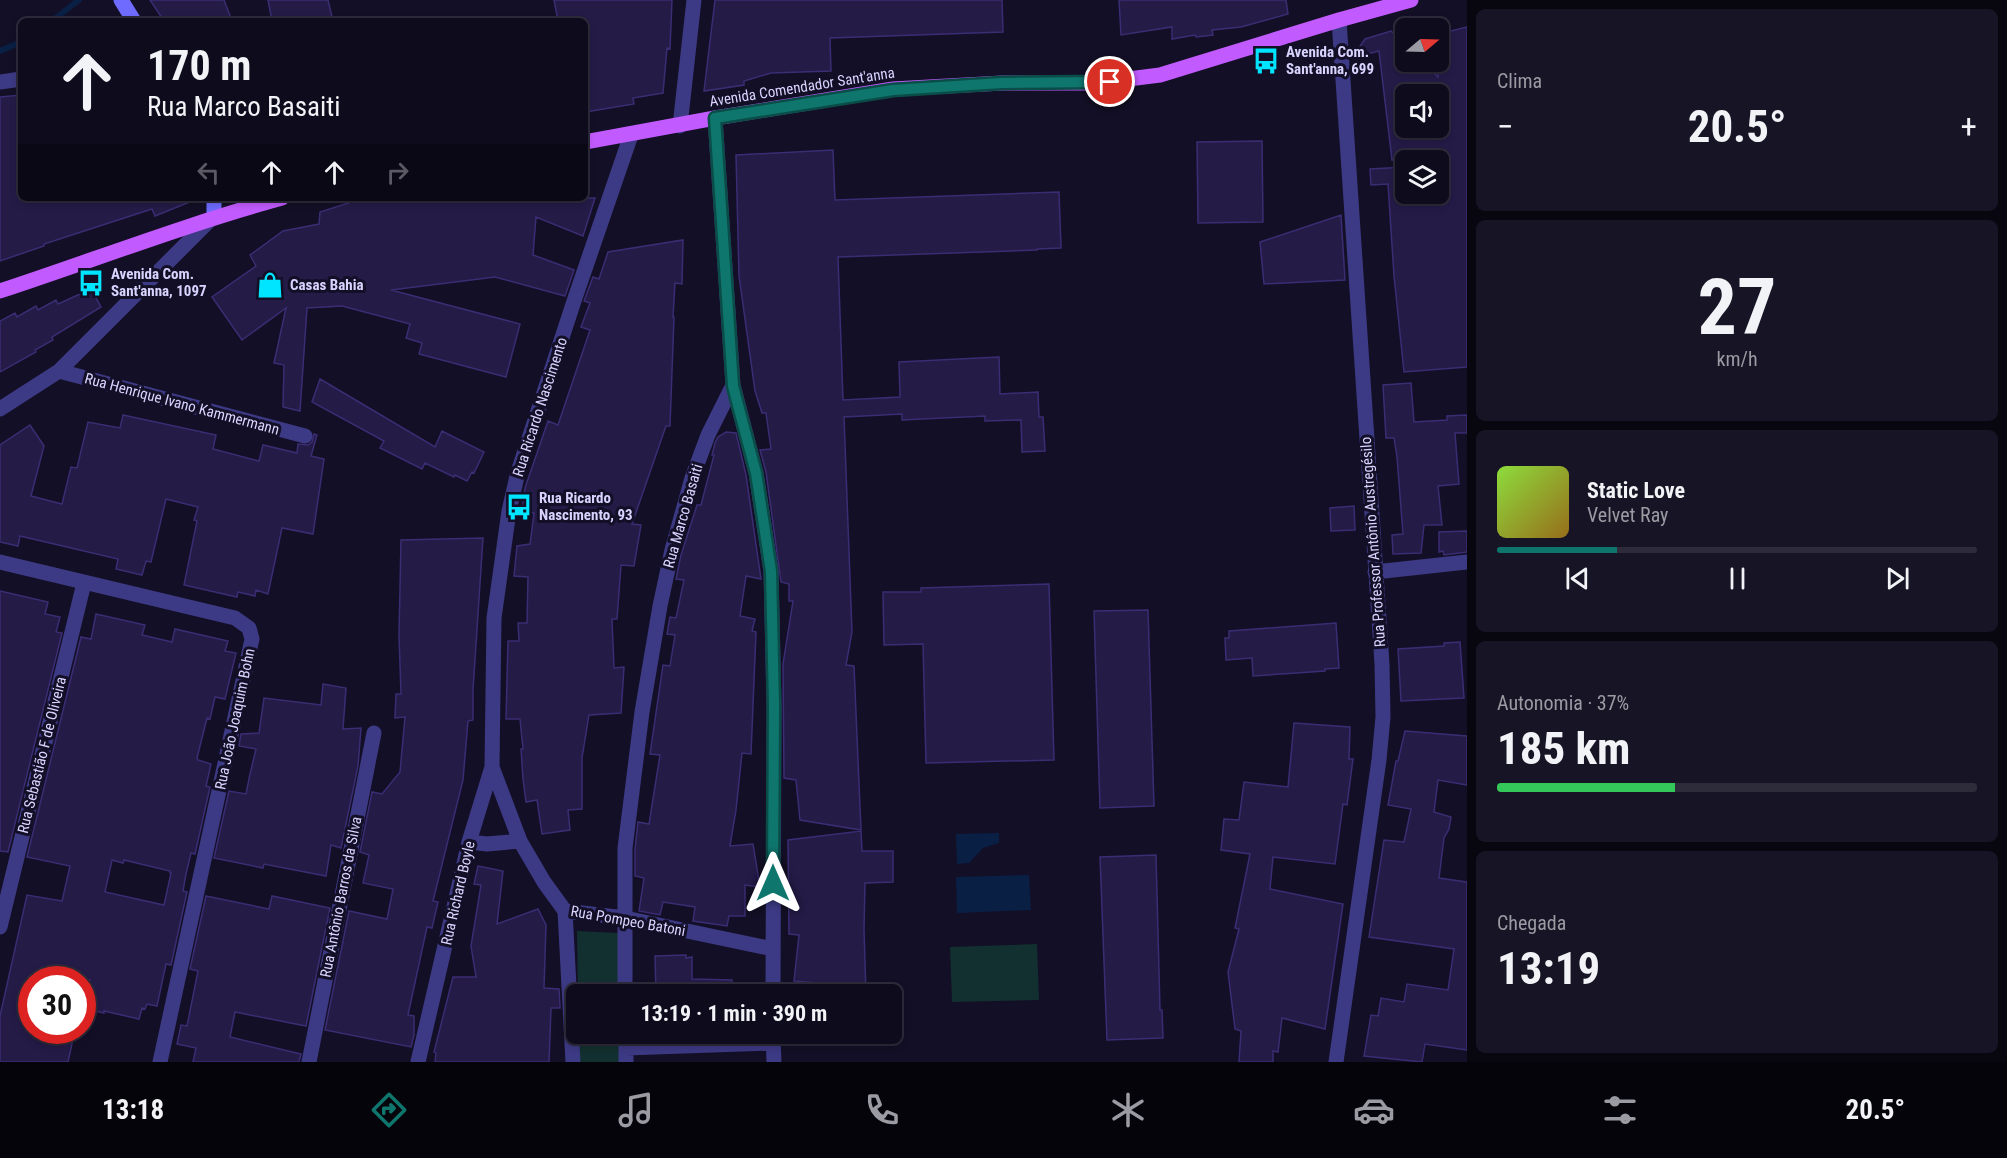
<!DOCTYPE html>
<html lang="pt">
<meta charset="utf-8">
<style>
body{margin:0;font-family:"Roboto Condensed",sans-serif;background:#171425;color:#f1f3f6;height:100vh;display:flex;flex-direction:column;font-size:22px;white-space:nowrap}
*{box-sizing:border-box;margin:0}
p{font-size:20px;color:#9b9ba3}
.icon{flex:none;width:33px;height:33px;fill:none;stroke:currentColor;stroke-width:2;stroke-linecap:round;stroke-linejoin:round}
.map{position:relative;flex:1;overflow:hidden}
.side{display:flex;flex-direction:column;gap:9px;padding:9px;background:#08060f;width:540px}
.side>*{flex:none}
.top-card{position:absolute;left:18px;top:18px;width:570px;height:183px;border-radius:9px;box-shadow:0 3px 9px #0003,0 0 0 2px #2e2b3b;background:#0e0b1c;color:#f1f3f6;overflow:hidden}
.needle{width:39px;rotate:71deg}
.fabs{position:absolute;left:1395px;top:18px;display:grid;gap:12px}
.fabs a{display:grid;place-items:center;width:54px;height:54px;border-radius:9px;background:#0e0b1c;box-shadow:0 3px 9px #0003,0 0 0 2px #2e2b3b;font-size:30px}
.speed{position:absolute;left:18px;top:966px;display:flex;gap:12px;font-size:30px;font-weight:700;text-align:center}
.speed>*{display:grid;place-content:center;width:78px;height:78px;border-radius:50%;background:#0e0b1c;box-shadow:0 3px 9px #0003,0 0 0 2px #2e2b3b;line-height:1}
.speed .limit{border:9px solid #d22;background:#fff;color:#111}
.pin{position:absolute;display:grid;place-items:center;width:51px;height:51px;color:#fff;margin:-26px;border:3px solid #fff;border-radius:50%;box-shadow:0 2px 6px #0007}
.me{position:absolute;width:66px;margin:-33px;rotate:0deg;stroke-linejoin:round;filter:drop-shadow(0 0 4px #0008)}
.turn{display:flex;align-items:center;gap:21px;height:126px;padding:0 30px;font-size:27px}
.turn .icon{width:78px;height:78px;stroke-width:2.5}
.turn b{display:block;font-size:42px;line-height:51px}
.lanes{display:flex;align-items:center;height:57px;padding:0 30px;background:#0003;justify-content:center;gap:30px;direction:ltr}
.lanes .off{opacity:.35}
.big{font-size:45px;font-weight:700;line-height:1.1}
.side .tile{flex:1;display:flex;flex-direction:column;justify-content:center;gap:9px;min-width:0;padding:0 21px;border-radius:9px;background:#171425}
.side .dial{align-items:center;gap:0}
.dial b{font-size:78px;line-height:1}
.song{display:flex;align-items:center;gap:18px}
.cover{width:72px;height:72px;border-radius:9px;background:linear-gradient(135deg,hsl(90 70% 55%),hsl(40 70% 35%))}
.played{height:6px;border-radius:3px;background:linear-gradient(90deg,#0f766e 25%,#2e2b3b 25%)}
.keys{display:flex;justify-content:space-around;direction:ltr}
.heat{display:flex;justify-content:space-between;align-items:center;font-size:33px;direction:ltr}
.charge{height:9px;border-radius:4px;background:linear-gradient(90deg,#34c759 37%,#2e2b3b 0)}
.trip{position:absolute;left:566px;top:984px;width:336px;height:60px;border-radius:9px;background:#0e0b1c;box-shadow:0 3px 9px #0003,0 0 0 2px #2e2b3b;font-weight:700;line-height:60px;text-align:center}
.menu{display:flex;height:96px;justify-content:space-around;align-items:center;background:#06040b;color:#9b9ba3}
.menu .icon{width:42px;height:42px}
.menu .active{color:#0f766e}
.menu b{font-size:27px;color:#f1f3f6}
main{display:flex;flex:1;min-height:0}
.map>svg:first-child{display:block}
</style>
<main>
<div class="map">
<svg width="1467" height="1062" viewBox="0 0 1467 1062">
<rect width="100%" height="100%" fill="#130f26"/>
<path fill="#12302f" d="M577,931L618,933V994H578Z
M1037,944L1039,1000L952,1002L950,947Z
M579,1034H619V1062H580Z"/>
<path fill="#0a1f44" d="M999,833V843L983,848L969,863L957,864L956,834Z
M1029,875L1031,910L957,913L956,877Z"/>
<g fill="none" stroke-linecap="round" stroke-linejoin="round">
<path stroke="#0a1f44" stroke-width="6" d="M52,21L79,0
M0,51L21,42"/>
</g>
<path fill="#241b47" stroke="#3b2d73" stroke-width="1.5" fill-rule="evenodd" d="M150,0H224L232,21H164Z
M268,0H328L333,21H272Z
M554,0H672L670,49L667,48L663,93L633,98L634,104L585,112V21H558Z
M715,0H1002L1003,32L830,38L831,71L771,73L744,81V85L704,91Z
M1119,0H1286L1288,14L1241,27L1212,30L1213,35L1196,37L1195,35L1172,39V27L1121,35Z
M1467,27V367L1404,372L1394,276L1388,184L1371,185L1370,169L1406,167V194H1438V160H1392L1379,51L1352,58L1365,39L1391,31L1406,45V62H1422L1438,77V34ZM1406,94H1438V128H1406Z
M21,95V198L197,199L155,216L152,209L44,244V246L0,261V97Z
M1262,141L1263,222L1198,223L1197,142Z
M833,150L835,200L1059,192L1061,248L1037,249V250L838,257L843,400L900,397L899,362L999,357L1000,394L1038,392L1039,417H1043L1045,451L1022,452L1021,420L985,421V416L902,420V414L844,417L852,632L846,665L854,666L861,830L800,820L796,780L784,778L783,664L793,601H789V584L781,582L766,472L760,450L771,449L766,413H762L755,391L739,276L736,155Z
M364,198H595L583,236L536,217L533,255L574,270L565,296L495,277L391,290L520,324L506,377L419,354L422,343L406,338L410,324L342,306L307,308L300,411L283,407L284,365L274,363L286,308L242,340L212,297L256,266L250,255L283,231L319,224L320,212Z
M1341,215L1345,280L1264,284L1260,242Z
M683,240L682,284L675,283L673,317H674L670,426H666L632,524L641,525L634,566L621,565L617,619H612L614,668L624,667L621,713L589,715L582,758V809L568,810L570,830L542,834L537,800L526,802L523,779L521,749H523L520,719H506L508,641H519L518,623H527L528,577L514,576L517,546L530,544L534,513L522,512L525,488L548,421L558,425L590,330L581,327L590,303L584,301L593,277L599,279L608,252Z
M91,289L101,307L52,337L53,340L35,350L36,352L0,372V321L15,313L17,317L36,306L38,310L56,300L58,304Z
M320,379L435,447L442,431L484,452L474,473L472,472L467,481L455,475L454,477L425,463L422,469L380,448L384,441L312,402Z
M1411,383L1414,422L1447,420V416L1467,415V433H1455L1459,484L1438,486L1442,525H1424L1421,553L1393,554L1392,535L1403,534L1397,457L1394,438H1386L1383,385Z
M123,415L216,435L213,449L259,461L263,445L297,453L298,444L308,445L312,442L314,434L317,435L311,456L324,459L313,534L282,528L268,594L256,590L255,596L238,592L237,597L184,585L197,521L194,520L198,507L166,499L151,562L146,561L142,575L116,569L118,559L20,536L18,546L0,542V445L30,425L44,446L31,496L62,504L71,467L77,468L88,422L120,428Z
M726,432L736,433L746,475L761,579L746,576L740,616L755,619L752,631L756,632L751,754L742,753L736,810L730,846L753,844L760,887L745,885V916H729L727,926L693,921L695,907L663,902L660,915L639,911L644,878L635,876V849L638,822L649,824L660,755L650,754L663,665L670,666L675,635L667,634L670,617L676,618L684,580L676,579L681,555L697,505H701L714,455H712L715,443L718,437Z
M1354,506L1355,530L1331,531L1330,508Z
M1467,531V552L1444,555L1443,551L1439,552V532Z
M483,538L473,690V720L468,721L463,780L433,901L438,902L432,928L427,927L408,1015L414,1016V1035L411,1047L325,1030L349,911L387,919L393,889L363,883L369,855L360,852L372,792L382,794L400,772L405,717L395,718L396,694H401L399,635L401,540Z
M1049,584L1054,760L926,763L923,644L884,645L883,592H921V588Z
M0,591L48,602L45,614L60,617L56,632L62,633L8,852L0,851Z
M1148,610L1154,806L1100,808L1094,611Z
M96,614L145,625L142,635L172,642L175,629L228,641L225,651L236,653L225,699L215,697L210,719L207,718L197,758L198,760L211,764L206,786L210,787L195,854L191,853L186,874L183,891L187,892L171,965L166,964L157,1006L147,1004L145,1009L142,1008L139,1019L104,1011V1013L82,1008V994L90,980H32V1030H75L68,1062H0V1016L27,895L62,901L70,866L27,857L81,637L91,639ZM112,860L123,863L124,860L170,871V873H171L164,905L105,892Z
M1336,623L1339,668L1325,669V671L1253,676L1252,658L1226,660L1225,638H1229V631Z
M1460,642L1464,698L1401,701L1398,649L1444,646V643Z
M323,684L346,688L343,729L361,728L358,766L341,848L331,845L326,876L264,864L263,868L214,858L229,791L246,794L250,774L256,749L239,746L241,734L259,733L264,698L321,705Z
M1294,723L1350,727L1349,759H1353L1347,805L1343,804L1335,864L1273,857L1270,889L1343,904L1325,1029L1282,1018L1278,1052L1273,1051V1062H1239L1241,1031L1235,1029L1228,972L1239,929L1235,928L1250,854L1221,850L1224,819L1239,820L1244,782L1288,787Z
M1405,731L1467,736V785L1438,780L1434,812L1451,817L1449,829L1444,838L1439,878L1467,882V1050L1425,1044L1422,1062L1364,1056L1371,1015L1378,1016L1381,998L1404,1002L1407,984L1448,990L1454,949L1369,937L1384,840L1404,842L1411,809L1388,805L1396,761H1398Z
M861,831L862,851H893V882L865,883L864,929L866,994H827V984L794,981L799,935L789,934L788,840Z
M1156,855L1160,1010H1162L1163,1038L1107,1040L1100,857Z
M478,866L503,871L497,924L538,909L546,925L544,988L559,989L560,1006V1008H551L549,1062H435L436,1053L434,1052L453,977H476L471,946L481,885L474,884Z
M206,896L269,909L272,896L330,908L306,1026L235,1012L230,1037L301,1054L299,1062H193L196,1048L177,1044L181,1025L187,1026L198,971L190,969Z
M686,955V958L692,957V979L732,980V994H656L655,956Z"/>
<g fill="none" stroke-linecap="round" stroke-linejoin="round">
<path stroke="#3d3a85" stroke-width="15" d="M0,82L21,79
M680,126L694,0
M59,371L305,436
M733,385L756,473L771,571L774,705L773,994
M0,409L59,371L213,217
M0,562L235,618L249,628L252,639L160,1062
M1375,572L1467,562
M492,767L520,841L544,882L565,911L625,918L773,949
M469,842L487,844L520,841
M565,911L573,1062
M0,927L84,583
M625,994V848L642,712L660,606L672,550L692,478L708,435L733,385L715,118
M626,1034V1062
M773,1035L774,1062
M626,1048L773,1043
M309,1062L374,733
M418,1062L469,842L492,767L494,618L509,511L518,472L575,298L631,135
M1336,1062L1379,760L1383,717L1382,664L1339,20"/>
<path stroke="#6f6bff" stroke-width="15" d="M121,0L134,21
M214,217V198"/>
<path stroke="#c25bff" stroke-width="15" d="M585,142L715,118L893,89L1002,83H1097L1160,75L1339,20L1411,0
M0,291C94,260 187,224 282,198"/>
</g>
<g fill="none" stroke-linecap="round" stroke-linejoin="round">
<g stroke="#0a4d48" stroke-width="15">
<path id="route" d="M773,883L774,705L771,571L756,473L733,386L715,118L893,90L1002,83L1110,82"/>
</g>
<use href="#route" stroke="#0f766e" stroke-width="10"/>
</g>
<defs>
<g id="bus-bare" transform="scale(2.07)"><path d="M-5-6H5V4H4V6H2V4H-2V6H-4V4H-5ZM-3.5-4V0h7V-4ZM-3.5 1.2v1.5H-2V1.2ZM2 1.2v1.5H3.5V1.2Z" fill="#00e5ff" stroke="#130f26" stroke-width="2.5" paint-order="stroke"/></g>
<g id="shop-bare" transform="scale(2.07)"><path d="M-5-2.5h2.3a2.7 3.5 0 0 1 5.4 0H5L5.5 6h-11ZM-1.5-2.5h3a1.5 2.3 0 0 0-3 0Z" fill="#00e5ff" stroke="#130f26" stroke-width="2.5" paint-order="stroke"/></g>
</defs>
<g fill-rule="evenodd">
<use href="#bus-bare" x="1266" y="61"/>
<use href="#bus-bare" x="91" y="283"/>
<use href="#shop-bare" x="270" y="285"/>
<use href="#bus-bare" x="519" y="507"/>
</g>
<g text-anchor="middle" dominant-baseline="central" stroke-width="6" stroke-linejoin="round" paint-order="stroke">
<g font-size="15" font-weight="bold" fill="#d9d4ff" stroke="#130f26" text-anchor="start">
<text x="1286" y="52">Avenida Com.<tspan x="1286" dy="17">Sant'anna, 699</tspan></text>
<text x="111" y="274">Avenida Com.<tspan x="111" dy="17">Sant'anna, 1097</tspan></text>
<text x="290" y="285">Casas Bahia</text>
<text x="539" y="498">Rua Ricardo<tspan x="539" dy="17">Nascimento, 93</tspan></text>
</g>
<g font-size="15" fill="#d9d4ff" stroke="#130f26">
<text transform="translate(802 87) rotate(-9)">Avenida Comendador Sant'anna</text>
<text transform="translate(182 404) rotate(15)">Rua Henrique Ivano Kammermann</text>
<text transform="translate(540 407) rotate(-72)">Rua Ricardo Nascimento</text>
<text transform="translate(683 516) rotate(-74)">Rua Marco Basaiti</text>
<text transform="translate(1373 542) rotate(-94)">Rua Professor Antônio Austregésilo</text>
<text transform="translate(235 719) rotate(-78)">Rua João Joaquim Bohn</text>
<text transform="translate(42 755) rotate(-76)">Rua Sebastião F de Oliveira</text>
<text transform="translate(458 893) rotate(-77)">Rua Richard Boyle</text>
<text transform="translate(341 897) rotate(-79)">Rua Antônio Barros da Silva</text>
<text transform="translate(628 921) rotate(10)">Rua Pompeo Batoni</text>
</g>
</g>
</svg>
<div class="fabs">
<a><svg class="needle" viewBox="-14 -14 28 28"><path d="M0-13l5 13h-10z" fill="#e53935"/><path d="M0 13l5-13h-10z" fill="#9b9ba3"/></svg></a>
<a><svg class="icon" aria-label="sound" viewBox="0 0 24 24"><path d="M4 9h4l5-4v14l-5-4H4zM17 9q2 3 0 6"/></svg></a>
<a><svg class="icon" aria-label="layers" viewBox="0 0 24 24"><path d="M12 4l9 5-9 5-9-5zM3 14l9 5 9-5"/></svg></a>
</div>
<div class="speed"><div class="limit">30</div></div>
<div class="pin" style="left:1110px;top:82px;background:#d93025"><svg class="icon" aria-label="arrive" viewBox="0 0 24 24"><path d="M6 21V4h12l-3 4 3 4H6"/></svg></div>
<svg class="me" style="left:773px;top:883px" viewBox="-20 -20 40 40"><path d="M0-17L14 15 0 8-14 15z" fill="#0f766e" stroke="#fff" stroke-width="4"/></svg>
<div class="trip">13:19 · 1 min · 390 m</div>
<div class="top-card">
<div class="turn"><svg class="icon" aria-label="ahead" viewBox="0 0 24 24"><path d="M12 20V5M6 11l6-6 6 6"/></svg><div><b>170 m</b>Rua Marco Basaiti</div></div>
<div class="lanes"><svg class="icon off" aria-label="left" viewBox="0 0 24 24"><path d="M17 20v-9H6M10 6l-5 5 5 5"/></svg><svg class="icon" aria-label="ahead" viewBox="0 0 24 24"><path d="M12 20V5M6 11l6-6 6 6"/></svg><svg class="icon" aria-label="ahead" viewBox="0 0 24 24"><path d="M12 20V5M6 11l6-6 6 6"/></svg><svg class="icon off" aria-label="right" viewBox="0 0 24 24"><path d="M7 20v-9h11M14 6l5 5-5 5"/></svg></div>
</div>
</div>
<section class="side">
<div class="tile"><p>Clima</p>
<div class="heat"><a>−</a><b class="big">20.5°</b><a>+</a></div>
</div>
<div class="tile dial"><b>27</b><p>km/h</p></div>
<div class="tile">
<div class="song"><i class="cover"></i><div><b>Static Love</b><p>Velvet Ray</p></div></div>
<div class="played"></div>
<div class="keys"><svg class="icon" aria-label="previous" viewBox="0 0 24 24"><path d="M18 5L8 12l10 7zM5 5v14"/></svg><svg class="icon" aria-label="pause" viewBox="0 0 24 24"><path d="M8 5v14M16 5v14"/></svg><svg class="icon" aria-label="next" viewBox="0 0 24 24"><path d="M6 5l10 7-10 7zM19 5v14"/></svg></div>
</div>
<div class="tile"><p>Autonomia · 37%</p><b class="big">185 km</b><div class="charge"></div></div>
<div class="tile"><p>Chegada</p><b class="big">13:19</b></div>
</section>
</main>
<nav class="menu">
<b>13:18</b>
<svg class="icon active" aria-label="directions" viewBox="0 0 24 24"><path d="M12 3l9 9-9 9-9-9zM9 14v-3h6M13 9l2 2-2 2"/></svg>
<svg class="icon" aria-label="music" viewBox="0 0 24 24"><path d="M9 18V5l10-2v13"/><circle cx="6" cy="18" r="3"/><circle cx="16" cy="16" r="3"/></svg>
<svg class="icon" aria-label="phone" viewBox="0 0 24 24"><path d="M5 4h4l2 5-3 2q2 4 5 5l2-3 5 2v4C11 20 4 13 5 4z"/></svg>
<svg class="icon" aria-label="climate" viewBox="0 0 24 24"><path d="M12 3v18M4 7l16 10M4 17L20 7"/></svg>
<svg class="icon" aria-label="car" viewBox="0 0 24 24"><path d="M5 17H2v-5l4-1 3-4h7l3 4 3 1v5h-3M9 17h6M6 11h13"/><circle cx="7" cy="17" r="2"/><circle cx="17" cy="17" r="2"/></svg>
<svg class="icon" aria-label="filters" viewBox="0 0 24 24"><path d="M4 7h16M4 17h16"/><circle cx="9" cy="7" r="2"/><circle cx="15" cy="17" r="2"/></svg>
<b>20.5°</b>
</nav>
